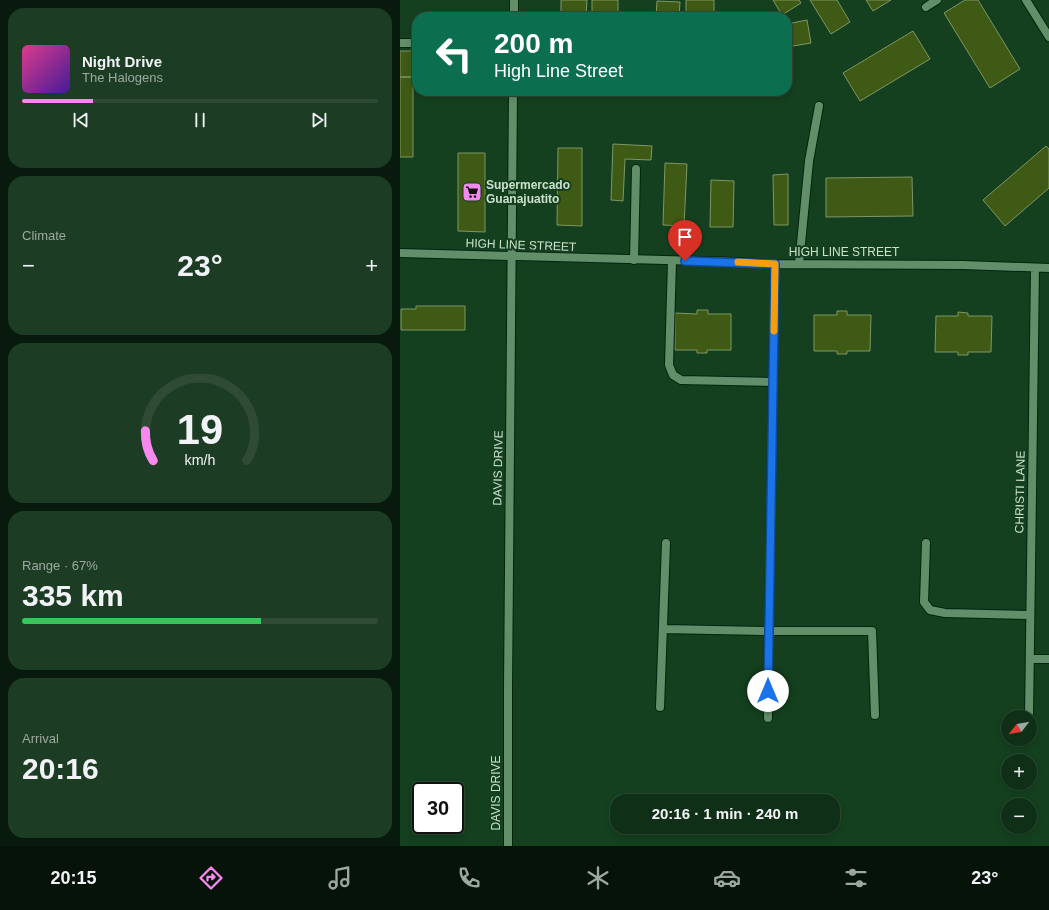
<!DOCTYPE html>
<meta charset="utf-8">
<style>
body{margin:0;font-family:Helvetica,sans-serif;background:#1d3c24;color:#f1f3f6;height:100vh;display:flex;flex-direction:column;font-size:15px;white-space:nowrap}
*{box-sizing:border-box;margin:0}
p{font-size:13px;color:#9ba9a1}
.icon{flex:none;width:22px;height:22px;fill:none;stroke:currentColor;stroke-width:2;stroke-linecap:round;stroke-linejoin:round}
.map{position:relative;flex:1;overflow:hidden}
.drawer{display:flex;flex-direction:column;gap:8px;padding:8px;background:#081a0d;width:400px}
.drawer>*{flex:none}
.guide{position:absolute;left:12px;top:12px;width:380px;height:84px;border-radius:16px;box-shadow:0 2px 6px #0003,0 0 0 1px #2f4b36;background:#0b6e4f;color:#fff;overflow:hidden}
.needle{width:26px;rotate:239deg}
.tools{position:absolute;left:601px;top:710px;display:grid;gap:8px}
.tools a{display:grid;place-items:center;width:36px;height:36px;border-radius:50%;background:#0f3017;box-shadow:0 2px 6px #0003,0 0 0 1px #2f4b36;font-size:20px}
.speed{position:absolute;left:12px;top:782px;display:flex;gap:8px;font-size:20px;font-weight:700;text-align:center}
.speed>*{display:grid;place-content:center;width:52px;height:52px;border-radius:50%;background:#0f3017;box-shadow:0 2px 6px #0003,0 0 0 1px #2f4b36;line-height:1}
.speed .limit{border:2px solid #111;border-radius:6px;background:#fff;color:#111}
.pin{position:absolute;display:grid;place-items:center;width:34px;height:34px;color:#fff;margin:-41px -17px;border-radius:50% 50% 50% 0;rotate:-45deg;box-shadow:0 0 4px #0007}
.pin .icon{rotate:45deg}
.me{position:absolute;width:44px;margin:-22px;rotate:0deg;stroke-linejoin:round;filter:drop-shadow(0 0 3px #0008)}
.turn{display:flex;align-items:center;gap:14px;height:84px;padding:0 16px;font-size:18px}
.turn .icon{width:52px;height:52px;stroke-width:2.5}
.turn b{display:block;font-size:28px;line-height:34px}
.big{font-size:30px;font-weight:700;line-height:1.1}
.drawer .widget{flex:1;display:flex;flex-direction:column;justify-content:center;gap:6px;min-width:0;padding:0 14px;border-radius:16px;background:#1d3c24}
.drawer .dial{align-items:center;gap:0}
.dial svg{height:104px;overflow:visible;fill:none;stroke:#2f4b36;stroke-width:7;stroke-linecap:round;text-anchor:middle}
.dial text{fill:#f1f3f6;stroke:none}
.song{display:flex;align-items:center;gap:12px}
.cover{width:48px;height:48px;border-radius:6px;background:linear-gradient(135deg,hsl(330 70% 55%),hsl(260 70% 35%))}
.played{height:4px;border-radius:2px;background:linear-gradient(90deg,#f589ef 20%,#2f4b36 20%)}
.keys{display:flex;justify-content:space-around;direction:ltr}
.heat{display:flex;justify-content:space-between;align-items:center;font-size:22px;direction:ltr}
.charge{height:6px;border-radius:3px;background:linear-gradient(90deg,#34c759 67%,#2f4b36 0)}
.trip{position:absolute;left:210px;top:794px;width:230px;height:40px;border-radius:16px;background:#0f3017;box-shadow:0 2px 6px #0003,0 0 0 1px #2f4b36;font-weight:700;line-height:40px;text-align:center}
.dock{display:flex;height:64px;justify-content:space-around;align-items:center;background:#061309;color:#9ba9a1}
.dock .icon{width:28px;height:28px}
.dock .selected{color:#f589ef}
.dock b{font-size:18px;color:#f1f3f6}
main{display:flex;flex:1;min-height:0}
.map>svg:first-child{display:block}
</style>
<main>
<section class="drawer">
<div class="widget">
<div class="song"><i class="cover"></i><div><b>Night Drive</b><p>The Halogens</p></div></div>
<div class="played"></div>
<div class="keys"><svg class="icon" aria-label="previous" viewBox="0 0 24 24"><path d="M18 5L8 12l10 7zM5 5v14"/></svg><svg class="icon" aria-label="pause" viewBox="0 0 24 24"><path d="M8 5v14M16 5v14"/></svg><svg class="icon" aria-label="next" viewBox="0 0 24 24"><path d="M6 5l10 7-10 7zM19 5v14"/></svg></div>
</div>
<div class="widget"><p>Climate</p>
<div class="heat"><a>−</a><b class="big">23°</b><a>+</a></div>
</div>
<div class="widget dial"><svg viewBox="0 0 100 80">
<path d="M14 69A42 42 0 1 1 86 69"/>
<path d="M14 69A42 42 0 0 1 8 46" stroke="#f589ef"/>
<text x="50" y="56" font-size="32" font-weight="700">19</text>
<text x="50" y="72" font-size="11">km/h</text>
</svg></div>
<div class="widget"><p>Range · 67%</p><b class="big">335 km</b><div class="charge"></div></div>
<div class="widget"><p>Arrival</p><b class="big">20:16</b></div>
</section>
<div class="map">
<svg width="649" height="846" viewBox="0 0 649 846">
<rect width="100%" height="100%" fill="#14401f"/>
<path fill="#3f5a15" stroke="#7f9665" d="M161,0H187L186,17H161Z
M192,0H218V17H192Z
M286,0H314V17H286Z
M373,0H399L401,3L382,15Z
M410,0H437L450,22L431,34Z
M466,0H491L473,11Z
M565,0H578L620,69L590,88L544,13Z
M257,1L280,2L279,17H256Z
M407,20L411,43L387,47V24Z
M513,31L530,59L460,101L443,73Z
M0,51H17V77H0Z
M0,77H13V157H0Z
M213,144L252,146L251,160L225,159L223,201L211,200Z
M646,146L649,149V188L605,226L583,200Z
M158,148H182V226L157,225Z
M58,153H85V232L58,231Z
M265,163L287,164L284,226L263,225Z
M388,174V225H374L373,175Z
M512,177L513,216L426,217V178Z
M311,180L334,181L333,227H310Z
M16,306H65V330H1V309H16Z
M297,310H308V314H331V350H307V353H297V350H275V313L297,314Z
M437,311H447V315H471L470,351H447V354H437V351H414V315H437Z
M558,312L568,313V316H592L591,352H568V355H558V352H535L536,316H558Z"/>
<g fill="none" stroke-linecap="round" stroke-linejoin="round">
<g stroke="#03250c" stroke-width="10">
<path id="lane" d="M526,7L537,0
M0,43H17
M234,260L236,169
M272,261L269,365L273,375L281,380L373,382
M399,264L409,161L419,106
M526,543L524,602L530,610L545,613L630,615
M263,629L369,631H472L475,715
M630,659H649
M260,707L266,543"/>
</g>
<g stroke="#03250c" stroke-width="10">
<path id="street" d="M626,0L649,37
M114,17V0
M0,253L339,262L375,264L563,265L649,268
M629,717L635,268
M368,718V677L375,264
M108,846V687L113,91"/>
</g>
<use href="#lane" stroke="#628f6a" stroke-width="8"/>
<use href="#street" stroke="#628f6a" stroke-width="8"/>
</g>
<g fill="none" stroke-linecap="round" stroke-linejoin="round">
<g stroke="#114b97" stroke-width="10">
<path id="route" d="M285,261L375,264L368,691"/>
</g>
<use href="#route" stroke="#1a73e8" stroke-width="7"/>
<path stroke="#f59e0b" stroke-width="7" d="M338,262L375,264L374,331"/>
</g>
<defs>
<g id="supermarket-square" transform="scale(1)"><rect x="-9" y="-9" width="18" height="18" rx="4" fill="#f589ef" stroke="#14401f"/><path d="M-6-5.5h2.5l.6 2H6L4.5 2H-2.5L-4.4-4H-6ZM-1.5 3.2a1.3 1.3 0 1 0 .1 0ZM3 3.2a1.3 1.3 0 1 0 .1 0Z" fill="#111"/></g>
</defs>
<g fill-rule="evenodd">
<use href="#supermarket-square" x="72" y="192"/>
</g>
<g text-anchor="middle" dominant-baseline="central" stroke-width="4" stroke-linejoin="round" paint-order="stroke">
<g font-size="12" font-weight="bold" fill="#cae1cd" stroke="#14401f" text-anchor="start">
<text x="86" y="185">Supermercado<tspan x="86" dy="14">Guanajuatito</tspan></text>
</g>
<g font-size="12" fill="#cae1cd" stroke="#14401f">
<text transform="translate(121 245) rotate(2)">HIGH LINE STREET</text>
<text x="444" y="252">HIGH LINE STREET</text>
<text transform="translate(98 468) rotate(-89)">DAVIS DRIVE</text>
<text transform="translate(620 492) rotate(-89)">CHRISTI LANE</text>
<text transform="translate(96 793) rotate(-90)">DAVIS DRIVE</text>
</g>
</g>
</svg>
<div class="tools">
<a><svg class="needle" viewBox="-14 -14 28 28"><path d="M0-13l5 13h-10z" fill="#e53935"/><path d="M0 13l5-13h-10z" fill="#9ba9a1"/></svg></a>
<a>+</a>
<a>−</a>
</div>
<div class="speed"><div class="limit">30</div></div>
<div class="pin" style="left:285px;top:261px;background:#d93025"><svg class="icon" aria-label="arrive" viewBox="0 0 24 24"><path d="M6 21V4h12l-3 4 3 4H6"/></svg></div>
<svg class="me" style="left:368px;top:691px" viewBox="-20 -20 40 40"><circle r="19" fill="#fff"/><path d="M0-13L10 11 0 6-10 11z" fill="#1a73e8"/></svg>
<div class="trip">20:16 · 1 min · 240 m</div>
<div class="guide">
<div class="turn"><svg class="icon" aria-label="left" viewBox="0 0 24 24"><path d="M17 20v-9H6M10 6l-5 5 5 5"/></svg><div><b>200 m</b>High Line Street</div></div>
</div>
</div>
</main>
<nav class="dock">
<b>20:15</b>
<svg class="icon selected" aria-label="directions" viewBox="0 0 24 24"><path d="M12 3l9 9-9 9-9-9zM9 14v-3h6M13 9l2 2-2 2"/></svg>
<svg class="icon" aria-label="music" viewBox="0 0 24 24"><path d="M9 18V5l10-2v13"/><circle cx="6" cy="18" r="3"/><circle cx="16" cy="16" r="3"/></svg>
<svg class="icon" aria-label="phone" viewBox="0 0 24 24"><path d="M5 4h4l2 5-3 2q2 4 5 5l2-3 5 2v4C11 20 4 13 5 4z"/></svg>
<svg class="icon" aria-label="climate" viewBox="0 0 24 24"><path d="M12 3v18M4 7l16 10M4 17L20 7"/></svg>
<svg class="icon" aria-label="car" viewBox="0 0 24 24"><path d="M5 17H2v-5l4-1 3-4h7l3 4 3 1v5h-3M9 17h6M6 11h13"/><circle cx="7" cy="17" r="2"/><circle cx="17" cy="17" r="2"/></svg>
<svg class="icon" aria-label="filters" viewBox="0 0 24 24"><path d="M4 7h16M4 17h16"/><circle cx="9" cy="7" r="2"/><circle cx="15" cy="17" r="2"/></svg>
<b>23°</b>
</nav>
